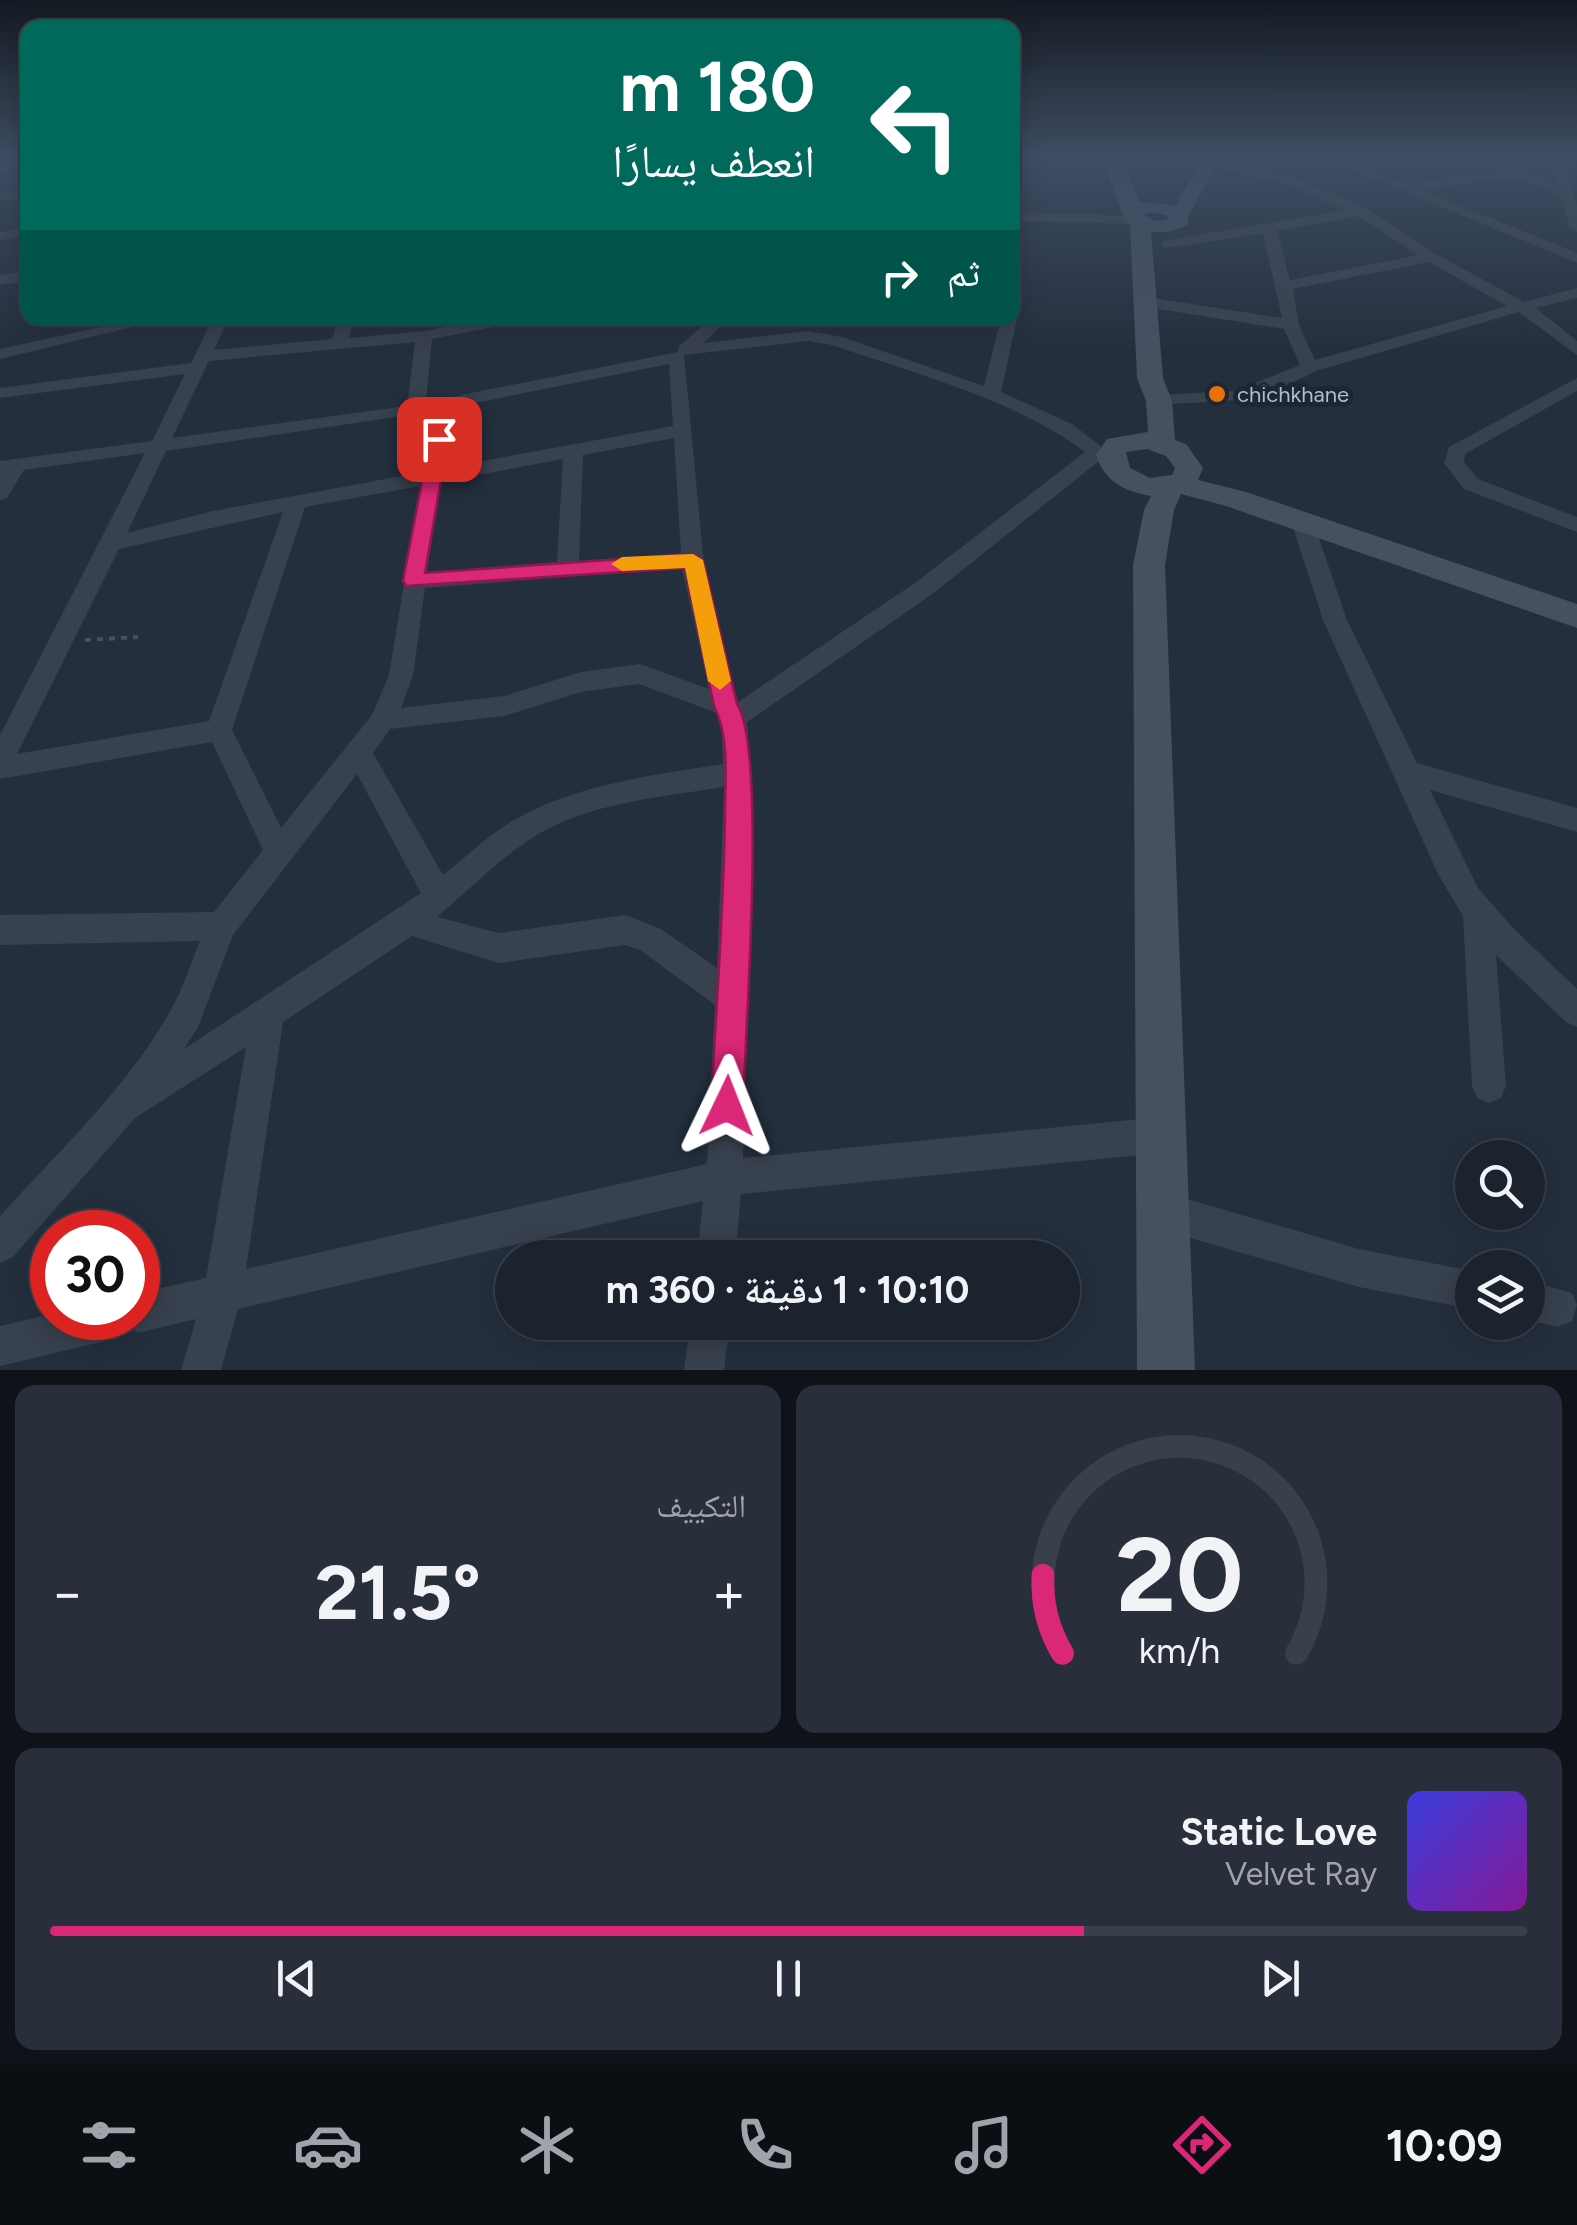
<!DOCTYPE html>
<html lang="ar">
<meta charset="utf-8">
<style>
body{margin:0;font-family:Figtree,"Noto Naskh Arabic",sans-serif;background:#282f3a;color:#f1f3f6;direction:rtl;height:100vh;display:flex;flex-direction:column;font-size:38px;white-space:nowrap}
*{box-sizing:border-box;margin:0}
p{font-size:32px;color:#a0a4aa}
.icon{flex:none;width:55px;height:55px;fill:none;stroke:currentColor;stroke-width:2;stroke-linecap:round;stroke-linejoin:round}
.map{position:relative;height:1370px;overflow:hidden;direction:ltr}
.drawer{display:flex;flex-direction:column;gap:15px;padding:15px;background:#0f1319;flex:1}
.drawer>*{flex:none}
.guide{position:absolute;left:20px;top:20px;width:1000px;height:305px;border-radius:20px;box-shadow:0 5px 25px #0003,0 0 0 2px #39404a;direction:rtl;background:#00695c;color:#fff;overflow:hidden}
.fabs{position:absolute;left:1455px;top:1140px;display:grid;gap:20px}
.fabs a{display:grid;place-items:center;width:90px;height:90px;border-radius:50%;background:#1b232e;box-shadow:0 5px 25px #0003,0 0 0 2px #39404a;font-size:50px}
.speed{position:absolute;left:30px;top:1210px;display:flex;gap:20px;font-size:50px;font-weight:700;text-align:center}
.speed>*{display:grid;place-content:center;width:130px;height:130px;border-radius:50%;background:#1b232e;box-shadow:0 5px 25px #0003,0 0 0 2px #39404a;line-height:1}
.speed .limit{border:15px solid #d22;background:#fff;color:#111}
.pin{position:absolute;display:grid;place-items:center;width:85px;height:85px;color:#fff;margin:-42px;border-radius:20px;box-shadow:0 5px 15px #0006}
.me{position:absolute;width:110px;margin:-55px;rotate:2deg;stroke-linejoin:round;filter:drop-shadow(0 0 8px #0008)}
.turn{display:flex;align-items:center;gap:35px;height:210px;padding:0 40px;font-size:45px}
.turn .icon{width:130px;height:130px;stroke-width:2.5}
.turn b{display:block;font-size:70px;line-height:85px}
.then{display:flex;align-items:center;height:95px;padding:0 40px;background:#0003;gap:20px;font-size:38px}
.big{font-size:75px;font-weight:700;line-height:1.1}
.drawer .card{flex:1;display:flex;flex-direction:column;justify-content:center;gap:15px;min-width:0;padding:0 35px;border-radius:20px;background:#282f3a}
.drawer .dial{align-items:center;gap:0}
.dial svg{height:260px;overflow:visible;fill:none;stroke:#39404a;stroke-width:7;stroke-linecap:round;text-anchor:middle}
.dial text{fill:#f1f3f6;stroke:none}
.song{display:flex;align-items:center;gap:30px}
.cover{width:120px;height:120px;border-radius:15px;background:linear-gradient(135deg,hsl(240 70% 55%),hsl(290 70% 35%))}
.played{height:10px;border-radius:5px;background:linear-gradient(90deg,#db2777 70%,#39404a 70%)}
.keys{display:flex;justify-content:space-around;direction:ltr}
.heat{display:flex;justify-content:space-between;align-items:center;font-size:55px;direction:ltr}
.drawer .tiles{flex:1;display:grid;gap:15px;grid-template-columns:1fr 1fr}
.card:last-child{grid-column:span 2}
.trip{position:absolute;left:495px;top:1240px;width:585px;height:100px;border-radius:50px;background:#1b232e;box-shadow:0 5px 25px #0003,0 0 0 2px #39404a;font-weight:700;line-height:100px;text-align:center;direction:rtl}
.tabs{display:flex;height:160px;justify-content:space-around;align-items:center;background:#0b0e12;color:#a0a4aa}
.tabs .icon{width:70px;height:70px}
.tabs .current{color:#db2777}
.tabs b{font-size:45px;color:#f1f3f6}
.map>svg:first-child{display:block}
</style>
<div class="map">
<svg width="1577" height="1370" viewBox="0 0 1577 1370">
<rect width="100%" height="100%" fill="#242f3e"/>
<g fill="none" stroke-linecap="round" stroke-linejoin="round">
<path stroke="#3f5557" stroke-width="4" stroke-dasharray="6 6" stroke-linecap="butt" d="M85,640L138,637"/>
<path fill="#38414e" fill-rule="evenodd" d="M15,158L28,159L18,170L0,171V163H10Z
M1324,158H1340L1403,183L1505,171L1488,158C1507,157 1537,177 1558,184L1551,158H1563L1577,204V232L1570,228L1560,194L1516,178L1419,189L1577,253V263Z
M1209,159L1287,175L1366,208L1436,254L1524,302L1577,288V298L1536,308L1577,341V355L1519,312L1316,371L1279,389L1242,400L1152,405V397L1159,395L1235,391L1300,365L1284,329L1146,307L1138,302L1146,297L1282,318L1263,233L1167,248L1162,247V241L1346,210L1278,181L1204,166V160ZM1359,216L1418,255L1290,280L1277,231ZM1429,262L1507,306L1315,360L1299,325L1293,289Z
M28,190V198L0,200V192Z
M1012,212L1137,216L1144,220L1137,224L1019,221V248L1012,252Z
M28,228V236L0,240V232Z
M28,271V281L0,285V275Z
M1012,314L1017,318L1001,392L1072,424L1120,461L1110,467L1098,462L931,595L747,722L753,825L743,1158L1161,1117L1173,1123L1179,1135L1173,1147L1161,1153L741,1194L735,1258H697L703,1201L238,1309L221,1370H181L196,1319L138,1333L133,1330L118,1338L0,1366V1326L52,1314V1318H138V1293L206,1278L246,1047L135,1118L13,1257L0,1263V1216C60,1150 130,1085 173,1006C184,986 191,962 200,941L0,945V915L214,912L263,850L212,742L0,779V735L145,453L24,470L7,498L0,500V461L152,441L185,374L0,398V388L191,363L213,318H229L214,350L332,339L338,318H354L349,338L424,331L491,318H522L514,323L432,339L426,402L678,352L679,346L712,318H729L703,343L808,331L842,337L984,386L1001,318H1012ZM808,341L832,345C918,375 1012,398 1085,452L915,583L738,702L705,575L684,355ZM415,342L407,406L172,438L209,361ZM669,364L673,426L444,468L455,407ZM436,411L423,472L213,511L127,533L166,451ZM674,438L681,553L579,561L583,455ZM563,459L557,562L427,572L441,482ZM420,486L389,675L372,715L281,828L232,730L305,507ZM283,512L209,721L17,754L119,549ZM682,568L709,689L640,664L581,672L504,696L401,708L413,675L425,588ZM639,684L717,713L721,720L723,764C653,775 578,784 516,819C490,833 466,857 443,875L373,753L390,729L504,716L581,692ZM357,774L421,893L184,1049L198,1027L233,935ZM724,787L717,968L661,929L625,915L499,933L437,917C468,891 498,860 532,838C586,803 661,797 724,787ZM412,936L499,963L625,945L640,950L715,1005L707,1164L246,1269L283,1022Z
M142,318H170L0,359V349Z
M1577,378V391L1465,454L1464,462L1478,479L1577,517V532L1464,489L1444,463L1449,447Z
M1302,514L1313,521L1347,620L1417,763L1577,808V832L1430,790L1478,888L1513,928L1577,989V1027L1566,1022L1496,955L1506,1086L1501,1098L1489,1103L1477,1098L1472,1086L1463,916L1438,874L1323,620L1291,521Z
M1163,1192L1359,1249L1472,1271V1309L1359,1287L1163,1230L1150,1224L1144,1211L1150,1198Z
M1528,1281L1572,1293L1577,1305L1572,1321L1558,1327L1528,1320Z
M690,1322H730L724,1370H684Z"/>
<path fill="#465061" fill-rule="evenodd" d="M1102,158H1120L1140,202L1176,205L1202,158H1220L1188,217V225L1168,232H1151L1163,378L1172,401L1175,440L1186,444L1203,468L1198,480L1246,492L1577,604V628L1226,506L1181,494L1174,510L1165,565L1195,1370H1137L1133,565L1144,510L1151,496C1124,491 1105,482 1096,455L1107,439L1148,432L1146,401L1137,378L1130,223L1122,213ZM1149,212L1166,215L1169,219L1155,221L1144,215ZM1147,449L1166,456L1175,468L1172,475L1150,478L1130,468L1126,452Z"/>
</g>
<linearGradient id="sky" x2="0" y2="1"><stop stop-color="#141a22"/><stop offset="0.45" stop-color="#3f4d63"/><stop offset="1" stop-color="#3f4d63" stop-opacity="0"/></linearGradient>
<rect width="1577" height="349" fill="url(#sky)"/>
<path fill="#db2777" stroke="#8e194d" stroke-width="2.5" d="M439,434L448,439L425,573L693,554L703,560L737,704C767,749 745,1036 743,1106L738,1117L727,1122L716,1117L711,1106C716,1008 724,910 725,812C725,778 730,737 714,706L685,568L406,586L403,581L430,439Z"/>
<path fill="#f59e0b" d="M693,554L703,560L731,681L720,690L708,681L685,568L622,571L611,564L622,557Z"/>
<circle fill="#e8710a" stroke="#1d2633" stroke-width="4" cx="1217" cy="394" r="10"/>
<g text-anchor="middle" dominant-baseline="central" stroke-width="10" stroke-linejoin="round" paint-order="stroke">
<g font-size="22" fill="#b4bcc9" stroke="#1d2633" text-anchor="start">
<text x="1237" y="394">chichkhane</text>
</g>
</g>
</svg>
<div class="fabs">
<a><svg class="icon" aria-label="search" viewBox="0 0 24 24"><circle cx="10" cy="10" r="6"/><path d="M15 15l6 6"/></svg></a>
<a><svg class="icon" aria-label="layers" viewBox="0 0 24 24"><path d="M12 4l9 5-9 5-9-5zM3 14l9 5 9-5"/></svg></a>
</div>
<div class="speed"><div class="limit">30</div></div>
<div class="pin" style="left:439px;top:439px;background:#d93025"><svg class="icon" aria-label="arrive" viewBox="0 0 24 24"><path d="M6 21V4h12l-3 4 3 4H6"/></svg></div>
<svg class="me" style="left:727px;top:1106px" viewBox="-20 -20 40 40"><path d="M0-17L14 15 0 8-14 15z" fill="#db2777" stroke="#fff" stroke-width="4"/></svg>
<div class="trip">10:10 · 1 دقيقة · 360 m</div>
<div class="guide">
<div class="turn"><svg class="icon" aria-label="left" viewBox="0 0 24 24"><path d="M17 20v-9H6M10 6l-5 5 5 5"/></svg><div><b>180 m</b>انعطف يسارًا</div></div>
<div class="then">ثم<svg class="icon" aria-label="right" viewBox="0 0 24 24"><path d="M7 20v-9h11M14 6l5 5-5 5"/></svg></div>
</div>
</div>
<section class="drawer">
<div class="tiles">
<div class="card dial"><svg viewBox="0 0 100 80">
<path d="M14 69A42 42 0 1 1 86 69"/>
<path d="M14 69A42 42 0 0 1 8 45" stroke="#db2777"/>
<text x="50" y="56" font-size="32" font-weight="700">20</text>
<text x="50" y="72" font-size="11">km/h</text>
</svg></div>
<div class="card"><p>التكييف</p>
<div class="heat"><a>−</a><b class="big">21.5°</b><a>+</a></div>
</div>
<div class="card">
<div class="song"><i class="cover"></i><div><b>Static Love</b><p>Velvet Ray</p></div></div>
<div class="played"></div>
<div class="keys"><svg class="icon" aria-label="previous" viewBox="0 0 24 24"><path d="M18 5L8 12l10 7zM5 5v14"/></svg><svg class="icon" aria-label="pause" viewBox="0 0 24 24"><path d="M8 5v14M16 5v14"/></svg><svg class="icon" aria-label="next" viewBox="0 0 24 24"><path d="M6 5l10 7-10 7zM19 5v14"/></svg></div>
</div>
</div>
</section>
<nav class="tabs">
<b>10:09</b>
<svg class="icon current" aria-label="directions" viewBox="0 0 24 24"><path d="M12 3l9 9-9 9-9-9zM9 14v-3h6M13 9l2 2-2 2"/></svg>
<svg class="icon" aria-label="music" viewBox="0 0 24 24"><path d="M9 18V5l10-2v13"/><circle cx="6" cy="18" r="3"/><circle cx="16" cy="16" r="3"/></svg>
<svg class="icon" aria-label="phone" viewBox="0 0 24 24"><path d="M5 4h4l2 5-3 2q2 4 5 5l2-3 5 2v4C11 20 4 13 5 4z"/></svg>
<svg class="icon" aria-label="climate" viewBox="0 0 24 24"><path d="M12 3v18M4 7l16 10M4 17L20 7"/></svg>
<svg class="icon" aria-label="car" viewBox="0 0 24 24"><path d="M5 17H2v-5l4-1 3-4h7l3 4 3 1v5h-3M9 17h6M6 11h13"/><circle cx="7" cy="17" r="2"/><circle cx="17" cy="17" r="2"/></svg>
<svg class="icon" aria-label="filters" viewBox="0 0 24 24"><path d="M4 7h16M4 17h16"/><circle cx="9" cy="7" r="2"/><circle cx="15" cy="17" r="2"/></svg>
</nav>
